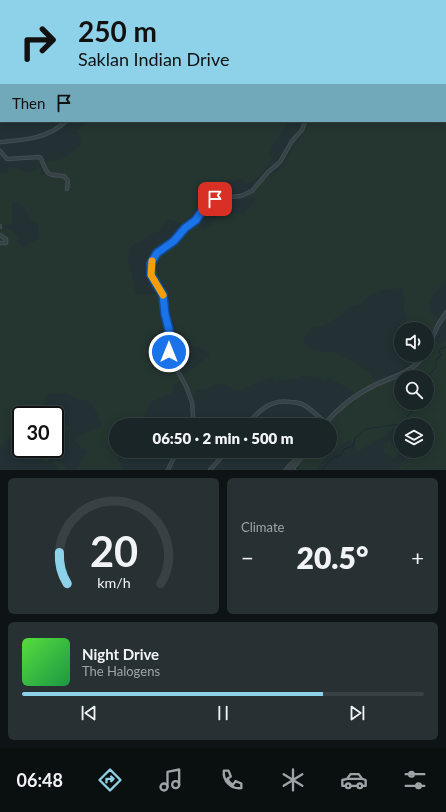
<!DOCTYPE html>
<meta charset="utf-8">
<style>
body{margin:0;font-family:Lato,sans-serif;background:#273133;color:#f1f3f6;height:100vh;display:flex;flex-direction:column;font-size:15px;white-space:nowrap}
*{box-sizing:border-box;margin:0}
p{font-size:13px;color:#9fa5a7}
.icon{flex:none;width:22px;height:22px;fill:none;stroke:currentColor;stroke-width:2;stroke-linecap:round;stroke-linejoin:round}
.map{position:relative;height:470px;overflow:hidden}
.panel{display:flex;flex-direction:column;gap:8px;padding:8px;background:#0e1415;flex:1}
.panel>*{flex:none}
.top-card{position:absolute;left:0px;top:0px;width:446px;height:122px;box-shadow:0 2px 10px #0003,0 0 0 1px #384244;background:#8ed2e9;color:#111;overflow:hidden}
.tools{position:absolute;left:394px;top:322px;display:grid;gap:8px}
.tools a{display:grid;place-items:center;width:40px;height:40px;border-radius:50%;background:#1a2527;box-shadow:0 2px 10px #0003,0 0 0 1px #384244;font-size:20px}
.speed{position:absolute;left:12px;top:406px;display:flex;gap:8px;font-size:20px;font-weight:700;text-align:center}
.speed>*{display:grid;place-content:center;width:52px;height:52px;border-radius:50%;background:#1a2527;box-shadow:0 2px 10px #0003,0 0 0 1px #384244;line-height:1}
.speed .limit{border:2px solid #111;border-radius:6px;background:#fff;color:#111}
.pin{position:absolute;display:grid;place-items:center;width:34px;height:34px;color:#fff;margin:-17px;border-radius:8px;box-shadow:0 2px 6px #0006}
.me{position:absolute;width:44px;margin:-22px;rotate:0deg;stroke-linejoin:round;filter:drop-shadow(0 0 3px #0008)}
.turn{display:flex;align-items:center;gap:14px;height:84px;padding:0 12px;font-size:18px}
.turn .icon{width:52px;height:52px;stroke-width:2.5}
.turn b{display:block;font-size:28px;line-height:34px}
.then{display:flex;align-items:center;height:38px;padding:0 12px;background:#0003;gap:8px;font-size:15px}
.big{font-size:30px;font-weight:800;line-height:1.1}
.panel .card{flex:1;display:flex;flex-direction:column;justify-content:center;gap:6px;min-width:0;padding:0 14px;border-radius:6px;background:#273133}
.panel .dial{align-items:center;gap:0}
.dial svg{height:104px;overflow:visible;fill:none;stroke:#384244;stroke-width:7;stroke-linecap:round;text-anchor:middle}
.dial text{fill:#f1f3f6;stroke:none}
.song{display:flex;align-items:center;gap:12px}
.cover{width:48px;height:48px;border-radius:6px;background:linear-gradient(135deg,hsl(110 70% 55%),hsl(140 70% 35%))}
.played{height:4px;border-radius:2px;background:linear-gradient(90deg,#8ed2e9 75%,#384244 75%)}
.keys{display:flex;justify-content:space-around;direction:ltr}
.heat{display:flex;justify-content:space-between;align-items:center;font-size:22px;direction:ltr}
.panel .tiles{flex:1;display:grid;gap:8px;grid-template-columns:1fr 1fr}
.card:last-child{grid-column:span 2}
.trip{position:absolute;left:109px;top:418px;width:228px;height:40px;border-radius:20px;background:#1a2527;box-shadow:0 2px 10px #0003,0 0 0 1px #384244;font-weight:800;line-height:40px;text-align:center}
.menu{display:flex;height:64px;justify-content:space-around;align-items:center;background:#0a0f10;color:#9fa5a7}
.menu .icon{width:28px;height:28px}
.menu .active{color:#8ed2e9}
.menu b{font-size:18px;color:#f1f3f6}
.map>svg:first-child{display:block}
</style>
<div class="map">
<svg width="446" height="470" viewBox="0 0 446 470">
<rect width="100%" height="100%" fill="#233134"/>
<path fill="#253631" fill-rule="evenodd" d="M0,0H61L1,1L0,39Z
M116,0H370L113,1Z
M0,61L2,121H0Z
M445,108H446V281L429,300L430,312L438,319L428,339L440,343L446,341V470H398L406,457L407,451H427V425H401V428C392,426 391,431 385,436C381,440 377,439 374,442C368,445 364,450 357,450L350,439C339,449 322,458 317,470H299L297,466L309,451H330L329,425L344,408L357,399L353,391L329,378L326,379L324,381L317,378L302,375L300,376L298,379L275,380L272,377C266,381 259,381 254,384C246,387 245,390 236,391L228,386L218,384L208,388L198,390L195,392V395L193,396L183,375L209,356V353C205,349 202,348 197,347C186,345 184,348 175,354L171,353C170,349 173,346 172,341L170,340L171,333L175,330V326L170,315V301L166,291L156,278H154C151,267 153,256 163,250C167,248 171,247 174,244C183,235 185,230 197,222L202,230L211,226L213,220L217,215L244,213L255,201L253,198L246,199L245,197L255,191L267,177L280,169L295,145L302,136L307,121H445ZM402,288L405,298L404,307L408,329H427V355H410L412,364L402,371L375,381L370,373L357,364L332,351L324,352L310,348L304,343V339L311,328L325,325L343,314L349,307L361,304L369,296L380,291ZM401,377H427V403H401Z
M87,121H291C281,130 274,142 269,155L273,158C266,168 257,182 245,184L243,180L240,179L233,182L227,180L221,181L213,188V196L202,198L191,216L183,225L176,221L169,219L160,231L149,235L141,241L135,243L130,247L128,258L136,293C142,298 150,292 157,293L159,299L160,317L164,331L163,346L164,356L167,357L181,381L173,385L172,393L150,402L141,425H116L115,449L122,468V470H76L87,452L74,441L76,437L102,426L97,413L89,401L79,399L67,393L47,394L45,396V400L43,406L55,414L70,428L65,435C63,428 62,422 55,419V415H21V442C11,433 7,439 0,448V228C8,226 15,231 18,238L17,242L23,247L38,239V223L32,220L24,208L18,202L12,201L13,218L11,225H3L0,222V172L8,173L9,168L12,167L28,173L38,167L41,169L40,174L43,175L48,171L46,167V161L60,160L80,146L81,142L76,131L83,125H85Z
M390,439L396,450L398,449L400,452L398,456L392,459L390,455L385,453L384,445Z
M30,449H52L53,450H57L46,463Z
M55,460C62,462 65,463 66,470H58L54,464Z"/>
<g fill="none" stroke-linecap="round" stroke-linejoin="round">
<path stroke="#182b30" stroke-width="1" d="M427,378L436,367V359L439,358L441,355L439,352L440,349L446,347
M322,470L324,467L333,458L341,455L344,449L353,446L355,438L365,429L401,424L406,420L409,414L419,406L420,403"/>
<g stroke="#424e52" stroke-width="4.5">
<path id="minor" d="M34,1L36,0
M80,1L82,0
M386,1V0
M0,18H1
M445,27H446
M445,90H446
M0,142C23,140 47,139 65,122
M0,151L7,159L39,157L41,158C47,175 46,175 64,176L68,181L67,189
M0,227V226
M0,235L6,239V243H0
M191,425L193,416L192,402L186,386L170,357L168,346L169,330L165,314L164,300L162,292L151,275V266L152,260L160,250L175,241L185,228L196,220L210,202L218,198L241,196L252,191L268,172L280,162L292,141L302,130L305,121
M247,425C259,410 271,399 291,402C295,402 300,403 304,405C312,410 319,417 326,423
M289,466L294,470
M168,470L177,451
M210,470L227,451"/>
</g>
<g stroke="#424e52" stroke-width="5">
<path id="tertiary" d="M427,350L438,325L446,313
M324,425C339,407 354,395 375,385C394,376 411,374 424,355
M286,470L304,451
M291,470L300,459L301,454"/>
</g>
<use href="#minor" stroke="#364245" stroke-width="2.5"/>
<use href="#tertiary" stroke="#364245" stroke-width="3"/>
</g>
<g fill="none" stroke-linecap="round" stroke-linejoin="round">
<g stroke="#114b97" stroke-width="10">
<path id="route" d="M169,352V330L165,314L163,295L151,275V263L157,253L174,241L185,228L196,220L205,206L215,199"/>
</g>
<use href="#route" stroke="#1a73e8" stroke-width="7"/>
<path stroke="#f59e0b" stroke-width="7" d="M152,261L151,275L163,295"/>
</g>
</svg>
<div class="tools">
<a><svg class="icon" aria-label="sound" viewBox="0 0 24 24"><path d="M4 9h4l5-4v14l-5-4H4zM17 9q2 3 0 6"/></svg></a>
<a><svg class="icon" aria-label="search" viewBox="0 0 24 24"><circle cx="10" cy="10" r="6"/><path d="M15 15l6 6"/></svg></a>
<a><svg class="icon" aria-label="layers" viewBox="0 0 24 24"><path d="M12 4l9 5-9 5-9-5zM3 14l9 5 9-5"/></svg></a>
</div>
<div class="speed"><div class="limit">30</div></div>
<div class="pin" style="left:215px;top:199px;background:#d93025"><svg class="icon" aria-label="arrive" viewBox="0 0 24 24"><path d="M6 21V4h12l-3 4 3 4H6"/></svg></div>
<svg class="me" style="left:169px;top:352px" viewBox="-20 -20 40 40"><circle r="17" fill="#1a73e8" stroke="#fff" stroke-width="3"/><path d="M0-11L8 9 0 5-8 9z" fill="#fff"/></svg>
<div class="trip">06:50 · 2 min · 500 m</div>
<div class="top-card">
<div class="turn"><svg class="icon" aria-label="right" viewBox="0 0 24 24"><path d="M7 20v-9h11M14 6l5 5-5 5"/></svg><div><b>250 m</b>Saklan Indian Drive</div></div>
<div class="then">Then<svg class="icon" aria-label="arrive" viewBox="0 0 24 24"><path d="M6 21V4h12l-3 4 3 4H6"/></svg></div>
</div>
</div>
<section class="panel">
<div class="tiles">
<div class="card dial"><svg viewBox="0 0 100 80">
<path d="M14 69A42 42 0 1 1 86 69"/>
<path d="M14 69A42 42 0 0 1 8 45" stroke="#8ed2e9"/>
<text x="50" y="56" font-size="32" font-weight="700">20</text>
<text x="50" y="72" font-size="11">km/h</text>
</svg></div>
<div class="card"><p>Climate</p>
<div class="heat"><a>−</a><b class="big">20.5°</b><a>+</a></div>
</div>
<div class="card">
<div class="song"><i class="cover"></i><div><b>Night Drive</b><p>The Halogens</p></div></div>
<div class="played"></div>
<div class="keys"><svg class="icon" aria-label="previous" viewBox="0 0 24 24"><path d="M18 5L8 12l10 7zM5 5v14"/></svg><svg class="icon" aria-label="pause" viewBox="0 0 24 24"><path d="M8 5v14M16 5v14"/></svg><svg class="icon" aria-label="next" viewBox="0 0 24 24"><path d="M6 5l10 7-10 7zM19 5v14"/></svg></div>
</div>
</div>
</section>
<nav class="menu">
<b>06:48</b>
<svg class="icon active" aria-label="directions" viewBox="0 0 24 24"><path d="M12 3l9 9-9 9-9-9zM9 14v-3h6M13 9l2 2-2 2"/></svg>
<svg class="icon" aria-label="music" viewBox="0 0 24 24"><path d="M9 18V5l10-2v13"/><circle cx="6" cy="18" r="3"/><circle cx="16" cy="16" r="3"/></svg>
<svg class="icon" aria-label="phone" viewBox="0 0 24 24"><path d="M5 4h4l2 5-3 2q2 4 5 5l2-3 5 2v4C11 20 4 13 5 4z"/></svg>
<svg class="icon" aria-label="climate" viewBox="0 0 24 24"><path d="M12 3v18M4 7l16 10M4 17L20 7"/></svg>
<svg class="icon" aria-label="car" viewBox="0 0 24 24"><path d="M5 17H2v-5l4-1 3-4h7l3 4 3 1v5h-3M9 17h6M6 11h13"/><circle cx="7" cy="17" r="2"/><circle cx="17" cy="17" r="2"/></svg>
<svg class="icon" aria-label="filters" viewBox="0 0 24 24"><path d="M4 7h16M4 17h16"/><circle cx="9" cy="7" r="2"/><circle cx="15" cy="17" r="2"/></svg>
</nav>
